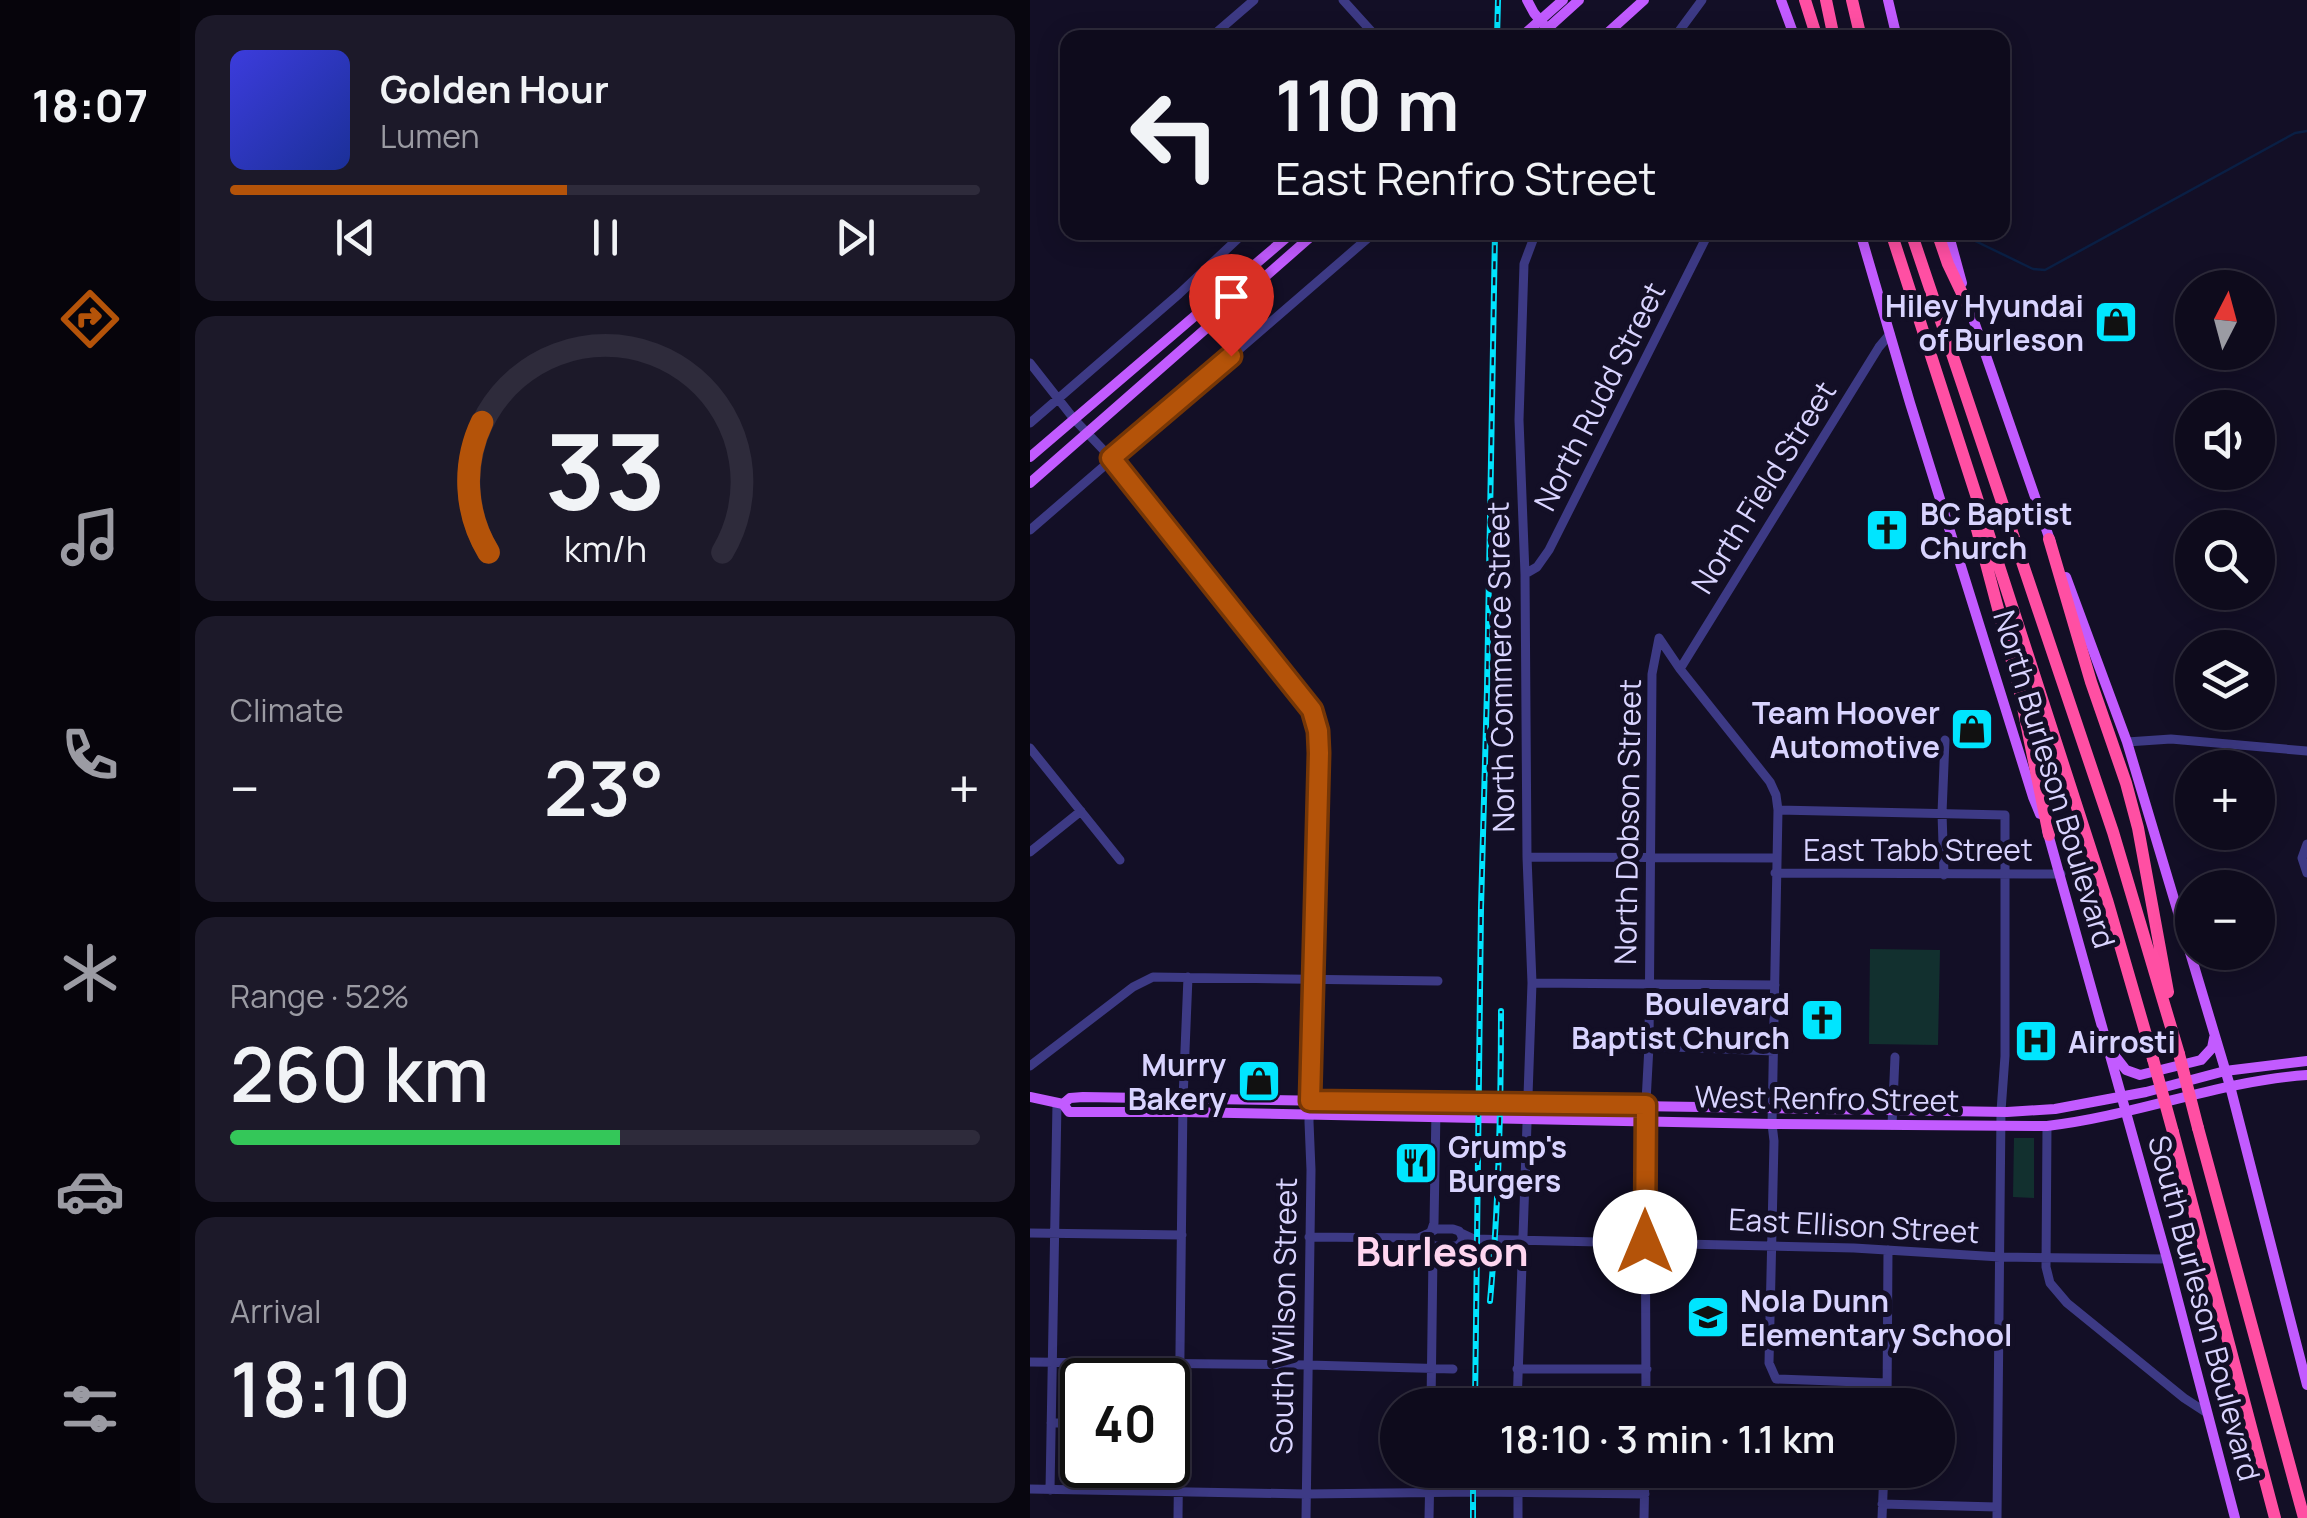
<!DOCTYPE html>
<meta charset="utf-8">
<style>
body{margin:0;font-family:Manrope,sans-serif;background:#1c1929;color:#f1f3f6;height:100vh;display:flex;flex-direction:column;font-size:38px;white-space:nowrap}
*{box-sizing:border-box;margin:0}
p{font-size:32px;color:#9b9ba3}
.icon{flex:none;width:55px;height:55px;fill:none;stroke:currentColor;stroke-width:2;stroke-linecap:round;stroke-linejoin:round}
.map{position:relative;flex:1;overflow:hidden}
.drawer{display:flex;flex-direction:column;gap:15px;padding:15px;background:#08060f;width:850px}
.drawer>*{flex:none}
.hud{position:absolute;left:30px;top:30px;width:950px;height:210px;border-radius:20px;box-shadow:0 5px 25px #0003,0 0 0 2px #2e2b3b;background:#0e0b1c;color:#f1f3f6;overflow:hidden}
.needle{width:65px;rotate:6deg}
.controls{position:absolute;left:1145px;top:270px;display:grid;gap:20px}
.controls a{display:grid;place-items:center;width:100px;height:100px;border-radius:50%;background:#0e0b1c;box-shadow:0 5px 25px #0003,0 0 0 2px #2e2b3b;font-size:50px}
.speed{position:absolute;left:30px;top:1358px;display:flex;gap:20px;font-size:50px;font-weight:700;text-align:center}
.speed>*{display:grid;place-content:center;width:130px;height:130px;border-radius:50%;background:#0e0b1c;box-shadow:0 5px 25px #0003,0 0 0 2px #2e2b3b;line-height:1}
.speed .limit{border:5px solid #111;border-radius:15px;background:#fff;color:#111}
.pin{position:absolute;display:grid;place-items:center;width:85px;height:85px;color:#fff;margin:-102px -42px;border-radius:50% 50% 50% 0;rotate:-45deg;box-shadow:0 0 10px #0007}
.pin .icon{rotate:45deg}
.me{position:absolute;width:110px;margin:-55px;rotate:0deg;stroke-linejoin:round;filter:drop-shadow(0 0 8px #0008)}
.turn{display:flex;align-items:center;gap:35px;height:210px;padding:0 50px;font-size:45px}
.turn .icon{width:130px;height:130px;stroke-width:2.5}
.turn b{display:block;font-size:70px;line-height:85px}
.big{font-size:75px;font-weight:600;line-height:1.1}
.drawer .card{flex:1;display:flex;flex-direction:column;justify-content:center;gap:15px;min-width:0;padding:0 35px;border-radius:20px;background:#1c1929}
.drawer .dial{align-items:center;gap:0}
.dial svg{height:260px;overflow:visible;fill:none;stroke:#2e2b3b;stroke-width:7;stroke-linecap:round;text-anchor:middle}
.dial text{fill:#f1f3f6;stroke:none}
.song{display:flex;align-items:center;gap:30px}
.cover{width:120px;height:120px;border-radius:15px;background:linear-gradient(135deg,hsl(240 70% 55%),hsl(230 70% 35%))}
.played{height:10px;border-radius:5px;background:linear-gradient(90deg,#b45309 45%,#2e2b3b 45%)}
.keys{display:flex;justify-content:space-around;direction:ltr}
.heat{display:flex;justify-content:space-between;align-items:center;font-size:55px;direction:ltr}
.charge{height:15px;border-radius:8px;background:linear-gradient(90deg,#34c759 52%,#2e2b3b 0)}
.trip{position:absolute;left:350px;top:1388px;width:575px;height:100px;border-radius:50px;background:#0e0b1c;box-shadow:0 5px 25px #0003,0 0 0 2px #2e2b3b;font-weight:600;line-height:100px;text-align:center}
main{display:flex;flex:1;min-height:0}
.menu{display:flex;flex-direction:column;width:180px;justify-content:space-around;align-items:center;background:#06040b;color:#9b9ba3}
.menu .icon{width:70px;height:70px}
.menu .current{color:#b45309}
.menu b{font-size:45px;color:#f1f3f6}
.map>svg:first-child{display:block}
</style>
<main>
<nav class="menu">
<b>18:07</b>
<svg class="icon current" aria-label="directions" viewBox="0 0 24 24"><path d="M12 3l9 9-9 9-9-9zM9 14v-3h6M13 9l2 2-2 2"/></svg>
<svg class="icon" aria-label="music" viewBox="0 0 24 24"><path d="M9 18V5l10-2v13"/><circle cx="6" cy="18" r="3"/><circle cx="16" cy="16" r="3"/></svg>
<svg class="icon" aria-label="phone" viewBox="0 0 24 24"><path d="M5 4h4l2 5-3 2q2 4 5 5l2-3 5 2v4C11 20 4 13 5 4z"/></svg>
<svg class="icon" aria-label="climate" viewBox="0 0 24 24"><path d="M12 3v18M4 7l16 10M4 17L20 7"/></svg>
<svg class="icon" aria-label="car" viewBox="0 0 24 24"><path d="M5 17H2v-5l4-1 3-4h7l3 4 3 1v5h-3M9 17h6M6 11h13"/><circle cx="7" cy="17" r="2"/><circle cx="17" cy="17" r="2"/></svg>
<svg class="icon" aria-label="filters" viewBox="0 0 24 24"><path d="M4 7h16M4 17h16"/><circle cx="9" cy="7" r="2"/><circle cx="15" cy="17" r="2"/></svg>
</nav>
<section class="drawer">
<div class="card">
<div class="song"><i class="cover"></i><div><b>Golden Hour</b><p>Lumen</p></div></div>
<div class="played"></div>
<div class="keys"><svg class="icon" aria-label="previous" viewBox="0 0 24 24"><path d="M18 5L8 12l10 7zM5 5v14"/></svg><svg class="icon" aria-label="pause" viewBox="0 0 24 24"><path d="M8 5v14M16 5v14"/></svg><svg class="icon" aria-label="next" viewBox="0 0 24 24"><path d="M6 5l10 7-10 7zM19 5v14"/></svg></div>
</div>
<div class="card dial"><svg viewBox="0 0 100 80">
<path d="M14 69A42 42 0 1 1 86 69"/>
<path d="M14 69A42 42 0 0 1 12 29" stroke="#b45309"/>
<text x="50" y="56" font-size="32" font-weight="700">33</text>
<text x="50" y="72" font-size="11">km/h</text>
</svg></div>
<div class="card"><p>Climate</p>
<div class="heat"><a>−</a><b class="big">23°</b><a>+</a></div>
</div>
<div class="card"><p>Range · 52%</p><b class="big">260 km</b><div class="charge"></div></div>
<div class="card"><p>Arrival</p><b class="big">18:10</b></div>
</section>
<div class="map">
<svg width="1277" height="1518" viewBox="0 0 1277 1518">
<rect width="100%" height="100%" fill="#130f26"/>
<path fill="#12302f" d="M840,949L910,950L908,1045L839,1044Z
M984,1138H1004V1198L983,1197Z"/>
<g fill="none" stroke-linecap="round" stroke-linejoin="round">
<path stroke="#0a1f44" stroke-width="2.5" d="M935,236L1003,269L1015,270L1265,133L1277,131"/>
<path stroke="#3d3a85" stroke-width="9" d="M313,0L342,32L335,38
M180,38L224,0
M644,38L672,0
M0,363L44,419L81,458L282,710L288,731L289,753L279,1122L281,1170L276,1518
M0,423L149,294L215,232
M0,530L345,232
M495,574L507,567L519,550L679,232
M650,669L849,347L860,334
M1097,742L1141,739L1277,751
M0,748L90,860
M748,810L975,815V1056L971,1111L967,1518
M1277,844L1272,858L1277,873
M0,852L51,811
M497,857L746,858
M745,873L1031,874
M914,875L912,813L915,740
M502,983L745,985
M619,1046L744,1051
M0,1066L103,987L123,977L408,981
M862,1125L865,1057
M1017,1126L1016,1267L1020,1283L1037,1303L1154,1398L1177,1413
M423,1229L429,1231C434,1237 433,1242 427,1246H404L398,1241L399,1233L406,1229Z
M401,1232L404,1223L406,1110
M0,1233L152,1235
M431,1233L444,1239L824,1248L970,1257L1137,1259
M279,1237L388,1238L399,1233
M400,1244L403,1253L401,1405
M0,1362L278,1365L423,1369
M487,1369H617
M487,1405L502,983L497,857L495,574L489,420L494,264L506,232
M616,1405L615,1120L619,1046L622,674L629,638L650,669L740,782L746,795L748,810L742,1124L744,1141L739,1363L746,1379L857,1383
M857,1405L858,1250
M21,1423H52
M0,1489L276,1494L443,1492L615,1494
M20,1490L27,1103
M852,1504L967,1507
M148,1518L153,1099L158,977
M399,1518L400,1470
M488,1518V1470
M614,1518L615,1470
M852,1518L854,1470"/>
<path stroke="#c25bff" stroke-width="10" d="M497,0L504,13L525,38
M751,0L765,38
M858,0L867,38
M572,38L614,0
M830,232L880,403L1003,797L1010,814
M918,232L932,283
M938,304L1021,543
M0,457L263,232
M0,483L286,232
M1036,577L1097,742L1200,1086L1277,1385
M1017,830L1137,1259L1205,1518
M1082,1052L1096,1070L1110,1075L1171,1060L1182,1048L1184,1038
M0,1097L33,1104L39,1112H153L742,1124L1017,1126C1105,1116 1188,1081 1277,1075
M33,1104L40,1098L53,1097L977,1112L1025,1109L1116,1092L1195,1071L1277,1061"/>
<path stroke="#ff4fa3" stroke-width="12" d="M775,0L787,38
M796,0L804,38
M822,0L831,38
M861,232L1077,900L1123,1059
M881,232L1083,832L1149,1054
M907,232L918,264L939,308
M944,518L989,688L1019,835
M1019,539L1061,682L1096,783L1108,828L1138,992
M1168,1128L1274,1518
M1143,1132L1245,1518"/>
<g stroke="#00e5ff" stroke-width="6">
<path id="rail" d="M467,38L468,0
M460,1301C469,1204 471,1108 471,1011
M445,1405L451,908L457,689L465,232
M443,1518V1470"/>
</g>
<use href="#rail" stroke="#130f26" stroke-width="2.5" stroke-dasharray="8" stroke-linecap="butt"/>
<path stroke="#c25bff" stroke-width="10" d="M490,38L533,0
M507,38L549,0"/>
<path stroke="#ff4fa3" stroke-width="12" d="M1149,1054L1168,1128
M1123,1059L1143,1132"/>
</g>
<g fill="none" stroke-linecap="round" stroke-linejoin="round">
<g stroke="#753606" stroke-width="25">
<path id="route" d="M201,356L81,458L282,710L288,731L289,753L280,1101L616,1105L615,1242"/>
</g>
<use href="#route" stroke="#b45309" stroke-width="18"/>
</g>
<defs>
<g id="shop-square" transform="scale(2.25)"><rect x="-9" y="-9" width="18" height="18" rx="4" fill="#00e5ff" stroke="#130f26"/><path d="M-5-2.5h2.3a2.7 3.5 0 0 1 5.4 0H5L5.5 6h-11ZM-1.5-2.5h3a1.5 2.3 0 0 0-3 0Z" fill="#111"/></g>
<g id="church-square" transform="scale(2.25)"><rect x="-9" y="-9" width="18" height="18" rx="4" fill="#00e5ff" stroke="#130f26"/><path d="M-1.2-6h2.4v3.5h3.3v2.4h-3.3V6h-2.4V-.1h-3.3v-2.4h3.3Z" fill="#111"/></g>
<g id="hospital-square" transform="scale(2.25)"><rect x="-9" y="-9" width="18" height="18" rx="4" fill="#00e5ff" stroke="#130f26"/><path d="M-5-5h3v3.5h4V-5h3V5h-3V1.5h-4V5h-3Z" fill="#111"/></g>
<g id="restaurant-square" transform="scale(2.25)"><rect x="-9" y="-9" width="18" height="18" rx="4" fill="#00e5ff" stroke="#130f26"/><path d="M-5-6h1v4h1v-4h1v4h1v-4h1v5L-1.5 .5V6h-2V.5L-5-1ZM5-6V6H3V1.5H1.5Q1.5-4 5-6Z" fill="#111"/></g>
<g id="school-square" transform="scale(2.25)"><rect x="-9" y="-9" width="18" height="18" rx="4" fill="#00e5ff" stroke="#130f26"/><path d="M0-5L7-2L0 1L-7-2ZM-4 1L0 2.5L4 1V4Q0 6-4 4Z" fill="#111"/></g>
</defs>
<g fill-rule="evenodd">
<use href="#shop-square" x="1086" y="322"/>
<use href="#church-square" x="857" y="530"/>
<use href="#shop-square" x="942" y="729"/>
<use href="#church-square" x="792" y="1020"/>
<use href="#hospital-square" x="1006" y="1041"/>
<use href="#shop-square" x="229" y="1081"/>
<use href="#restaurant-square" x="386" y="1163"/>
<use href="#school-square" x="678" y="1317"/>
</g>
<g text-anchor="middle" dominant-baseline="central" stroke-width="10" stroke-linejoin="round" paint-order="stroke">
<g font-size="30" font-weight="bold" fill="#d9d4ff" stroke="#130f26" text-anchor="end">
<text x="1054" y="305">Hiley Hyundai<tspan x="1054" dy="34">of Burleson</tspan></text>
<text x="890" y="513" text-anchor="start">BC Baptist<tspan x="890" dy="34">Church</tspan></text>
<text x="910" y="712">Team Hoover<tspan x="910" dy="34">Automotive</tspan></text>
<text x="760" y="1003">Boulevard<tspan x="760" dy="34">Baptist Church</tspan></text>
<text x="1038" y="1041" text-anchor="start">Airrosti</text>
<text x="196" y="1064">Murry<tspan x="196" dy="34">Bakery</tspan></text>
<text x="418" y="1146" text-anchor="start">Grump's<tspan x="418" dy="34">Burgers</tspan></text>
<text x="710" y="1300" text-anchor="start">Nola Dunn<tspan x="710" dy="34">Elementary School</tspan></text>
</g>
<g font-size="30" fill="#d9d4ff" stroke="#130f26">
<text transform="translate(569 396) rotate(-63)">North Rudd Street</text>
<text transform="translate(733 487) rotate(-58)">North Field Street</text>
<text transform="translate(470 667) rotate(-91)">North Commerce Street</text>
<text transform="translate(1025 779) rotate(73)">North Burleson Boulevard</text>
<text transform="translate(597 822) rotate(-89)">North Dobson Street</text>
<text x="888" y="849">East Tabb Street</text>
<text transform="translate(797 1098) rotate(1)">West Renfro Street</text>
<text transform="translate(824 1225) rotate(3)">East Ellison Street</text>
<text transform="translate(1175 1308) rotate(75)">South Burleson Boulevard</text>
<text transform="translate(253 1316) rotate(-89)">South Wilson Street</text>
</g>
<g font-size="40" font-weight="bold" fill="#ffd6f0" stroke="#130f26">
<text x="412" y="1250">Burleson</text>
</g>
</g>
</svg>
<div class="controls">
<a><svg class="needle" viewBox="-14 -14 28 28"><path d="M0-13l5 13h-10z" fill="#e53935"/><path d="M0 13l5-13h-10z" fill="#9b9ba3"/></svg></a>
<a><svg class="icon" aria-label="sound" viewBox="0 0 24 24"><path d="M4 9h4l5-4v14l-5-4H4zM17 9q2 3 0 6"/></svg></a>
<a><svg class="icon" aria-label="search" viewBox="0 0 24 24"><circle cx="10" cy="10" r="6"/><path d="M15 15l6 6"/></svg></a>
<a><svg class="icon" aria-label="layers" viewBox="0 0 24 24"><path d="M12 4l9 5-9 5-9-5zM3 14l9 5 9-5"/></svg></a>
<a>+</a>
<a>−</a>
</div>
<div class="speed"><div class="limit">40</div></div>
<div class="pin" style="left:201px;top:356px;background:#d93025"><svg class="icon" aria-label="arrive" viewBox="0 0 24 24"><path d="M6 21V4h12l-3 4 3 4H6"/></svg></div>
<svg class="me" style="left:615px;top:1242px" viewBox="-20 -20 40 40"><circle r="19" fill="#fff"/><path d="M0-13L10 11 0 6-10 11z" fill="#b45309"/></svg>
<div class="trip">18:10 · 3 min · 1.1 km</div>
<div class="hud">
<div class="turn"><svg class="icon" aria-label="left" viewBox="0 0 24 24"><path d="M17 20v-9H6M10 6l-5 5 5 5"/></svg><div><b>110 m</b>East Renfro Street</div></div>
</div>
</div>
</main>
